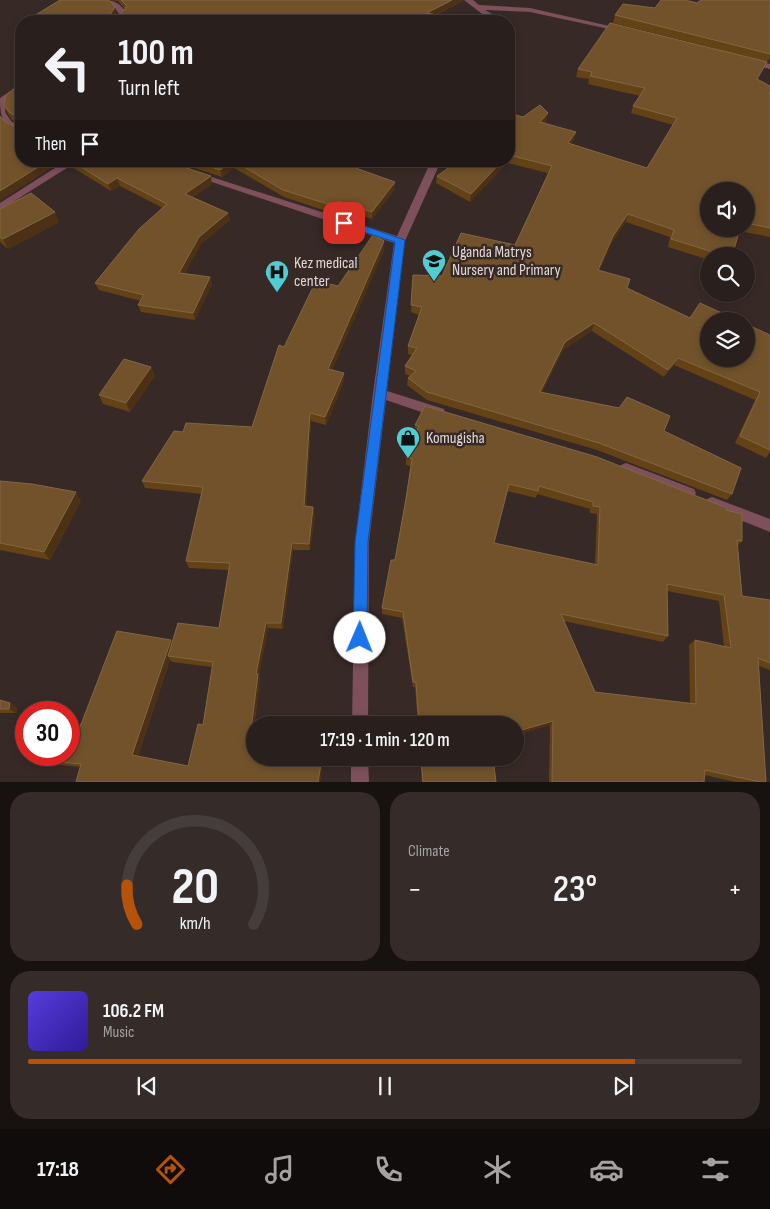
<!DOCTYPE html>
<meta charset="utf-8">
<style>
body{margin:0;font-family:"Sofia Sans Condensed",sans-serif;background:#352c29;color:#f1f3f6;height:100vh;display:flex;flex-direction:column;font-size:19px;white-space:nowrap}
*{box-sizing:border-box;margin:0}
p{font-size:16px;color:#a5a2a3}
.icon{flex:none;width:28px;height:28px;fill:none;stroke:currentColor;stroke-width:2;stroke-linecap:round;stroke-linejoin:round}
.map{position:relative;height:782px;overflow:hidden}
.sheet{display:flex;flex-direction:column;gap:10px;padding:10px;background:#17110f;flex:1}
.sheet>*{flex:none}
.guide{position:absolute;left:15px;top:15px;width:500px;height:152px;border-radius:20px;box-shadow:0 2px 8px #0003,0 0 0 1px #453d3b;background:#291f1c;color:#f1f3f6;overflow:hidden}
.buttons{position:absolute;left:700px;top:182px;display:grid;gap:10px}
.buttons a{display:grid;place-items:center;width:55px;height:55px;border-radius:50%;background:#291f1c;box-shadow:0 2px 8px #0003,0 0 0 1px #453d3b;font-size:25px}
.speed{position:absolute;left:15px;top:701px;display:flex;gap:10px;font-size:25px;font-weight:700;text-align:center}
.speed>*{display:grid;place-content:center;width:65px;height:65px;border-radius:50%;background:#291f1c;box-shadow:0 2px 8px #0003,0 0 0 1px #453d3b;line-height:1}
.speed .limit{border:8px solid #d22;background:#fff;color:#111}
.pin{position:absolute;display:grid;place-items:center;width:42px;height:42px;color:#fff;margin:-21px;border-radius:10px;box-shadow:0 2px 8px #0006}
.me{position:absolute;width:55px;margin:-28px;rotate:1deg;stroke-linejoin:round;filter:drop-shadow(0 0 4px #0008)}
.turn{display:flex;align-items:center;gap:18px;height:105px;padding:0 20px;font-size:22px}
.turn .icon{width:65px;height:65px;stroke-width:2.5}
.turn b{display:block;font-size:35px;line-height:42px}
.then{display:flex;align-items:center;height:48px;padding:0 20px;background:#0003;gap:10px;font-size:19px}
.big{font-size:38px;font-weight:600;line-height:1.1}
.sheet .widget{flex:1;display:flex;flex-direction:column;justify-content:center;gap:8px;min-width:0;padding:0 18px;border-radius:20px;background:#352c29}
.sheet .dial{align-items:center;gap:0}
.dial svg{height:130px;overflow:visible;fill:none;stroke:#453d3b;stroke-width:7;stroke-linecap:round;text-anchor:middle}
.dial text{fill:#f1f3f6;stroke:none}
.song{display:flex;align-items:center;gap:15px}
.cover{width:60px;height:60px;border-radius:8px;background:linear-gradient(135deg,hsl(250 70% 55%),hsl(250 70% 35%))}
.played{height:5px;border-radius:2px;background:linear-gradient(90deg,#b45309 85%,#453d3b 85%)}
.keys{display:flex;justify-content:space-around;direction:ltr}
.heat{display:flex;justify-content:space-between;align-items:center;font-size:28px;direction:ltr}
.sheet .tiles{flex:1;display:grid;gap:10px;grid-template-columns:1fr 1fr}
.widget:last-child{grid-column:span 2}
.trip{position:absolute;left:246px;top:716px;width:278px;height:50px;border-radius:25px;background:#291f1c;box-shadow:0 2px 8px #0003,0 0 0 1px #453d3b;font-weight:600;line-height:50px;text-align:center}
.dock{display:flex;height:80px;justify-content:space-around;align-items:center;background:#100c0b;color:#a5a2a3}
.dock .icon{width:35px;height:35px}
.dock .current{color:#b45309}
.dock b{font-size:22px;color:#f1f3f6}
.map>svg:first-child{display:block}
</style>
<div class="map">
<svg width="770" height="782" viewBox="0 0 770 782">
<rect width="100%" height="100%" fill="#372926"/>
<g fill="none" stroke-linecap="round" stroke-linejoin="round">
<path fill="#7d505c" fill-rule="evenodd" d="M102,0C115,0 120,3 127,14L121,21H113L119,14L114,7Z
M464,0H473L479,5L530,8L627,30L623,32L530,12L485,10L492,14L495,21H487L486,17Z
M746,59L770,64V69L746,63Z
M21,84V91L7,101L5,112L11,121L21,127V134C2,127 0,116 0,98Z
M66,161H78L0,210V203Z
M431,161H441L405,241L387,391L444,409L445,413L444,417L439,418L386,400L369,542L368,725H352L355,542L373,393L394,243L191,175L196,172L199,173L397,236Z
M626,463L694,489L696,493L694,497L689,499L621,473L619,469L621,465Z
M712,497L770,519V532L707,507L705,503L707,499Z
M351,758H368L369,782H351Z"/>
</g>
<path fill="#634216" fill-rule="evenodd" d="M109,0H463V1L436,15L465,21H30L29,19L117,14L116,15H120L125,9L118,1Z
M770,0V58L767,62H766L757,80L770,93V237L739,231L732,256H709V260L668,247L670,237L626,222L611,244L599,271L627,288L690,318L770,335V452L766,458L735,443L755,400L674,365L664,377L592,331L563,350L542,392L664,431L732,494L727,500L597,450L427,400L407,385L408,378L410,376L405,374V366L412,355L408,354V346L419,315L411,312L413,275L442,276L515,245L548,173L507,163L470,202L436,183L437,176L458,161H509V113L523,117L548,113L546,121L545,123L576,132L574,139L571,144L647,168L673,125L631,113L633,106L640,96L588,84L589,79L576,77L578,69L713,48L613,23L615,15L655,8L697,3ZM746,191V229H709Z
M19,85L21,161L0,201L1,117L5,122L19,128V124L12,120L7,112L4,104Z
M70,161H166L212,184L193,197L228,213L230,220L201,244L185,273L210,277L212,284L195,320L141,312L138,305L141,301L99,290L95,283L163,208L120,186L111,191L72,167Z
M173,161H343L340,163L395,189L372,219L338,208L335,214L284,197L234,168L222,177Z
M0,209L59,222L8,249L0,242Z
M384,250L332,370L344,373V381L326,425L311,421L306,506L313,507L315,514L310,550H293L283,629L268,628L259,676L260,679L252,746L323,759L320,782L81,767L39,763L32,759L78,732L172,642L219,628L229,570L189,568L186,561L202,494L145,488L142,481L183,432L252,427L284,347L338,286ZM170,660L172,662L212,667L203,725L188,766L138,756Z
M151,367L155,376L130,412L103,404L99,395Z
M415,425L726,510L742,541L737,546L742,596L770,600V670L759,666L766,782H736L704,775V782H549L550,725H418L415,687H413L402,618L382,614V608L395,560L411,466L406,465V457L416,433L415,432ZM507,491L536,498L537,494L590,509V513L597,514L595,564L494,543ZM667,591L719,601L724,647L695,640L689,645L690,704L595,692L564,621L663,642L668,636Z
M0,481L81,501L50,560L0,550Z
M0,700L10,703L17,708L16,713H0Z
M420,758H493L496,782H422Z"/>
<path fill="#4c3114" d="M452,0H463V1L426,19L427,13Z
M115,7L117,14L112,21L110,15Z
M548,113L546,121L538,129L540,122Z
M576,132L574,139L566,151L568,143Z
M48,161H62L0,201V191Z
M232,161H233L234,168L222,177L220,170Z
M502,161H507V163L470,202L471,194Z
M211,176L212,184L187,201L185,194Z
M117,178L120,186L111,191L108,184Z
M395,182V189L372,219V212Z
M338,201V208L335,214L334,206Z
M55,212L59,222L8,249L3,239Z
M228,213L230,220L201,244L181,280L179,273L199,237Z
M628,214L626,222L611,244L595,278L598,270L613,236Z
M384,241V250L329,377L328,369Z
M210,277L212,284L195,320L193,313Z
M594,323L592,331L563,350L538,399L540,392L565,342Z
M678,358L674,365L664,377L668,370Z
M151,367L155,376L130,412L126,403Z
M344,373V381L326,425L325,417Z
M310,413L311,421L305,513L304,506Z
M76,492L81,501L50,560L44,552Z
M313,507L315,514L310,550L309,544Z
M292,543L293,550L283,629L281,623Z
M266,623L268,628L259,676L260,679L251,750L249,746L256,674Z
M171,640L175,646L168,656L170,660L137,759L132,755Z
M10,703L17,708L16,713L9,709Z
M553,721L550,725L515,736V732Z
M322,758H323V759L320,782H318Z"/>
<path fill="#71522b" stroke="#826745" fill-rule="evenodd" d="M60,0H108L111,2L115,7L110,15H120L127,6L121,0H452L427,13L465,21H38L29,19Z
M661,0H685L697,3L701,0H770V54L615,15L623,4L655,8Z
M610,23L767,62L757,79L770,86V91L769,94H770V228L746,223V191H709V229H740L732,256H726L671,239L674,230L628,214L613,236L598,270L630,279L627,288L690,318L700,303L739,321H709V359H746V324L770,335V450L740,436L760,392L678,358L668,370L594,323L565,342L540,392L619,408L627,397L670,416L664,431L741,468L732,494L599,443L427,392L408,378L416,371L405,366L417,348L408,346L422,307L411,305L413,275L442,276L461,233L515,245L552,166L509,155V113L523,117L540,105L548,113L540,122L576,132L568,143L647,168L677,118L633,106L645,88L590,76L592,72L578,69Z
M21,78V161H48L0,191V116L5,122L19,128V118L9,112L4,104L6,95L19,85L20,79Z
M72,161H166L211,176L185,194L228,213L199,237L179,273L210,277L193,313L138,305L144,295L95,283L139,229L167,204L117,178L108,184Z
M194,161H232L220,170Z
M234,161H336L395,182L372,212L338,201L334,206L283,190Z
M458,161H502L471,194L437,176Z
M31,193L55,212L3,239L0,237V209Z
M373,235L384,241L328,369L344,373L325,417L310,413L304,506L313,507L309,544L292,543L281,623H266L256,674H258L249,746L255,747V758H322L318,782H76L81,764L32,759L33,755H69V732H78L117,631L171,640L132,755L188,766L198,724L203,725L213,662L168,656L178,623L219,628L230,563L186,561L203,487L142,481L174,431L183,432L186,423L252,427L279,345L284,347L316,281L338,286Z
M124,359L151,367L126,403L99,395Z
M425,406L597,457L727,508L726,510L742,514V541L737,540L742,596L770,600V663L758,658L766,782H760L705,770L704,782H552L553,721L515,732V725H419L416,682H413L403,612L382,608L391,560H395L406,499L412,459L406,457L419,426L415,425ZM509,484L538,491L539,486L593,502V506L600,507L598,565L494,543ZM667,584L724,595L731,648L695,640L696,704L595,692L561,614L668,636Z
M0,481L32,484L76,492L44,552L0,543Z
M0,700L10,703L9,709H0Z
M421,758H493L496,782H423Z"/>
<path fill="#1a73e8" stroke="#114b97" d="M341,220H347L405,240L368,542L367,638L365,643L360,645L355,643L353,638L355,542L395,242L341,225Z"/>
<defs>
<g id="school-pin" transform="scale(1.25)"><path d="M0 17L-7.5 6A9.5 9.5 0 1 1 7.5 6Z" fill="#51ccd3" stroke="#372926"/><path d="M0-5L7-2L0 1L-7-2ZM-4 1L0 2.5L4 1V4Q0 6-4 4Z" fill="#111"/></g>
<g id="hospital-pin" transform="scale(1.25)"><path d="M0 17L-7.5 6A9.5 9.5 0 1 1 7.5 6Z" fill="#51ccd3" stroke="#372926"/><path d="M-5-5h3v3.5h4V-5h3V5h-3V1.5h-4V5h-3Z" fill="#111"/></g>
<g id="shop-pin" transform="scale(1.25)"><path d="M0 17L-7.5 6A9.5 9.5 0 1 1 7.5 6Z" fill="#51ccd3" stroke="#372926"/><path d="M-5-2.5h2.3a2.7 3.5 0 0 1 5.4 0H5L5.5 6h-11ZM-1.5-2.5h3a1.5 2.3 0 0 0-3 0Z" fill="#111"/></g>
</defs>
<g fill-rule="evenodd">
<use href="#school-pin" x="434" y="261"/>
<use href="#hospital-pin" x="277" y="272"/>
<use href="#shop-pin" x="408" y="438"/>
</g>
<g text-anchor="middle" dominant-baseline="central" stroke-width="5" stroke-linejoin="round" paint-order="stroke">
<g font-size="16" fill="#e0d6d4" stroke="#372926" text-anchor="start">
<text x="452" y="252">Uganda Matrys<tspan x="452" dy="18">Nursery and Primary</tspan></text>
<text x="294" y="263">Kez medical<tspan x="294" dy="18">center</tspan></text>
<text x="426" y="438">Komugisha</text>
</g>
</g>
</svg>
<div class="buttons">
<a><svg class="icon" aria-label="sound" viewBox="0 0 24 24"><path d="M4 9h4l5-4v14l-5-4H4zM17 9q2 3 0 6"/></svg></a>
<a><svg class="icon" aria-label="search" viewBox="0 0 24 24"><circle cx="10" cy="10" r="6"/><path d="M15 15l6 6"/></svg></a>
<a><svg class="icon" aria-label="layers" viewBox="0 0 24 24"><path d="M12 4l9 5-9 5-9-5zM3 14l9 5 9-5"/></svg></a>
</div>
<div class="speed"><div class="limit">30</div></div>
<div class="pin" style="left:344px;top:223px;background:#d93025"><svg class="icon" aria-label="arrive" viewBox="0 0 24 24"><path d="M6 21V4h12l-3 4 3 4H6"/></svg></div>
<svg class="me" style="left:360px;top:638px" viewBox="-20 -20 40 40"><circle r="19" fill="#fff"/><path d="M0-13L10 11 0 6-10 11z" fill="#1a73e8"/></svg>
<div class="trip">17:19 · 1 min · 120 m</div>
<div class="guide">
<div class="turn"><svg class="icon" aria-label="left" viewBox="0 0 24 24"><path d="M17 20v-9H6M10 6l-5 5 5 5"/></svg><div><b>100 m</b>Turn left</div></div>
<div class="then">Then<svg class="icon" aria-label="arrive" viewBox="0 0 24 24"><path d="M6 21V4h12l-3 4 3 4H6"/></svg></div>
</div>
</div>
<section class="sheet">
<div class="tiles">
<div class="widget dial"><svg viewBox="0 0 100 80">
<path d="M14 69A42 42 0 1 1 86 69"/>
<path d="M14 69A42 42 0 0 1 8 45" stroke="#b45309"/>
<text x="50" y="56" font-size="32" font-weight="700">20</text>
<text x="50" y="72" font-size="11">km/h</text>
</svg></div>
<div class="widget"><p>Climate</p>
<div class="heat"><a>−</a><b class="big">23°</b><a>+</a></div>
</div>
<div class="widget">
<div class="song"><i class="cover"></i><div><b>106.2 FM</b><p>Music</p></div></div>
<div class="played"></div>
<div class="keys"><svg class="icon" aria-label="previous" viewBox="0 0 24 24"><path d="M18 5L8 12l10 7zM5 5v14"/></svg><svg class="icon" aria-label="pause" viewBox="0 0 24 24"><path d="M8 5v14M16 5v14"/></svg><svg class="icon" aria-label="next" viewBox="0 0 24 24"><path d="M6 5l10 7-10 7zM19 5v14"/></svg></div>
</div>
</div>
</section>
<nav class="dock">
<b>17:18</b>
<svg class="icon current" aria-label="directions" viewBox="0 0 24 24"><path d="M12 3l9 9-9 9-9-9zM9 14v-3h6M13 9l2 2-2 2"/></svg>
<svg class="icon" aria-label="music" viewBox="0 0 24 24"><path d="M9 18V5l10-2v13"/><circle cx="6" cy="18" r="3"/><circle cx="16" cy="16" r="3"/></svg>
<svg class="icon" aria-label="phone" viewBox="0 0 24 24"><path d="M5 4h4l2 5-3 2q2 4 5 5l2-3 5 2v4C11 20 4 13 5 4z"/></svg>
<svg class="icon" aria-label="climate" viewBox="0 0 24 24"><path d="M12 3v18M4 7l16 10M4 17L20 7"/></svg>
<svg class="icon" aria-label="car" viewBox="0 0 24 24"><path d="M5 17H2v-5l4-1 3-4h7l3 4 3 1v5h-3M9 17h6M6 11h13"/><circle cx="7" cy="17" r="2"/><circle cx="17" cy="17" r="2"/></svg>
<svg class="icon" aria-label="filters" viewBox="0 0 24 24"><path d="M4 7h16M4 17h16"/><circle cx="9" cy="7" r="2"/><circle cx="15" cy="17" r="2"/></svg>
</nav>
